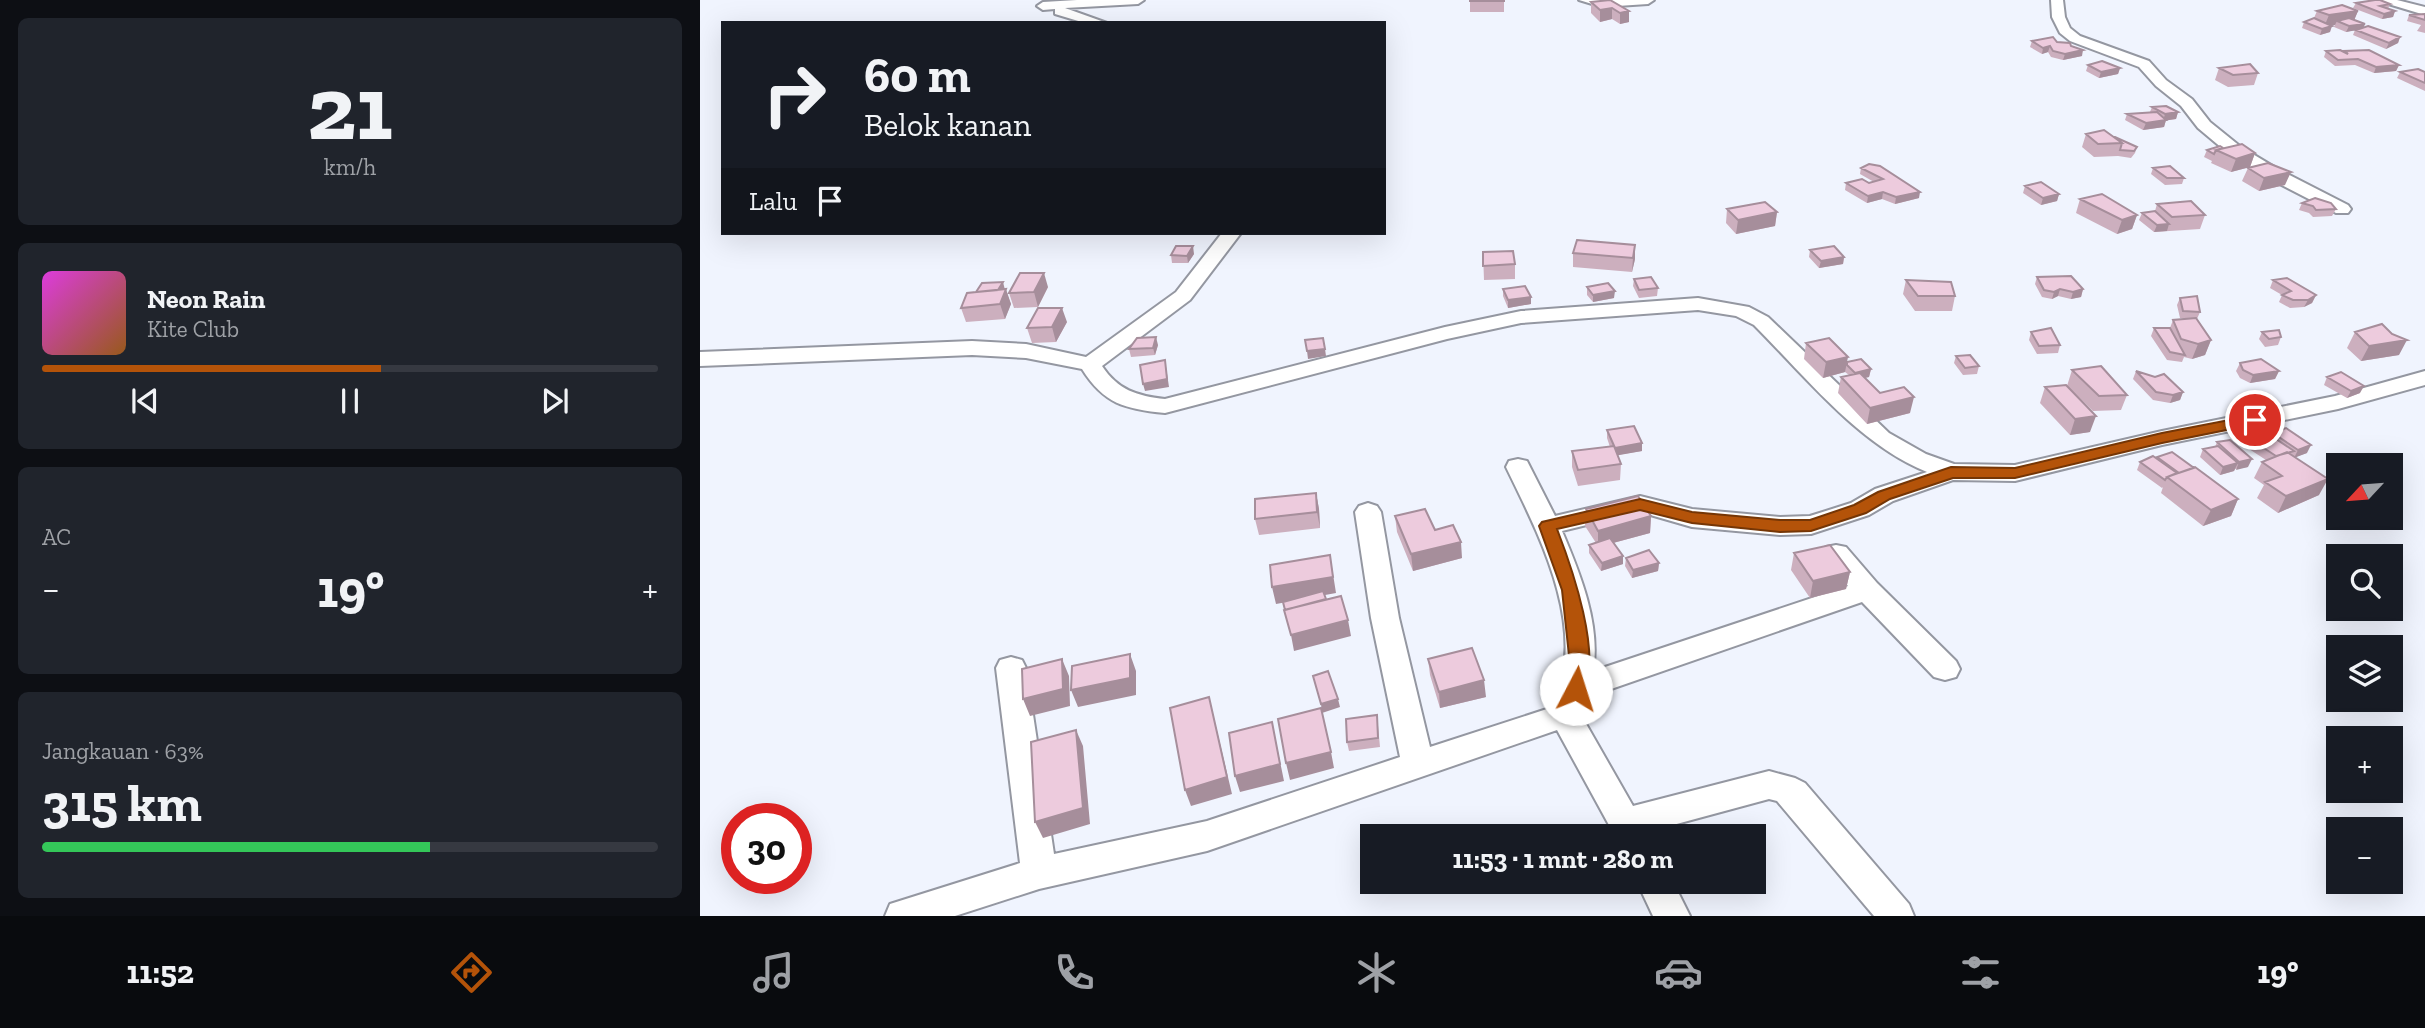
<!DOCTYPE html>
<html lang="id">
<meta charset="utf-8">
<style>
body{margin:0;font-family:"Zilla Slab",serif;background:#20242c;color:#f1f3f6;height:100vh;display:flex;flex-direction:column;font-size:26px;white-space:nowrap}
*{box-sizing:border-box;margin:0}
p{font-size:23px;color:#9ea1a6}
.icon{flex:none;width:38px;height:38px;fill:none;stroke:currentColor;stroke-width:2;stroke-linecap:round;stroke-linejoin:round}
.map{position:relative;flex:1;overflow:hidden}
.side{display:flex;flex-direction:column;gap:18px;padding:18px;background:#0d0f14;width:700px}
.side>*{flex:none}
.hud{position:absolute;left:21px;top:21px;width:665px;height:214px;border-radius:0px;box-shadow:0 7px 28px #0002;background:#171b24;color:#f1f3f6;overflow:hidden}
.needle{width:46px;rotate:244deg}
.buttons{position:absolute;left:1626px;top:453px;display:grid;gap:14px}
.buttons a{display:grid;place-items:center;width:77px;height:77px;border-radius:0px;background:#171b24;box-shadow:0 7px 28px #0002;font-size:35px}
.speed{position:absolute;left:21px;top:803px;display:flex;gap:14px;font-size:35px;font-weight:700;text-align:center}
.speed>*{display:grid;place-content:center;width:91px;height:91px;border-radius:50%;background:#171b24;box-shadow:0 7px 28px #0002;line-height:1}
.speed .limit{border:10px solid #d22;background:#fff;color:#111}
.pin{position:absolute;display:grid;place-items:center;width:60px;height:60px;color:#fff;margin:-30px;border:4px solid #fff;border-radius:50%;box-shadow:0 2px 7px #0007}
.me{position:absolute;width:77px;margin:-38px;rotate:5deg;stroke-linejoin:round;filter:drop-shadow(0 0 5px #0008)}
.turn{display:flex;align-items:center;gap:24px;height:147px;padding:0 28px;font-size:32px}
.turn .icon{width:91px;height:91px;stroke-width:2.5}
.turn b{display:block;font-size:49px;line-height:60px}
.then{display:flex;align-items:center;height:66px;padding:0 28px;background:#0003;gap:14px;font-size:26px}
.big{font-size:52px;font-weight:800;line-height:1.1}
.side .tile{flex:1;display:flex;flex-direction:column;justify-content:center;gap:10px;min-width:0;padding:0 24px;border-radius:10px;background:#20242c}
.side .dial{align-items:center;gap:0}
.dial b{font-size:91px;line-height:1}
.song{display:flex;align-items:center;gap:21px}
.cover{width:84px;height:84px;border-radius:10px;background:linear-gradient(135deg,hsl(300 70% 55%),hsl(30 70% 35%))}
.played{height:7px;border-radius:4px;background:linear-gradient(90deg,#b45309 55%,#363941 55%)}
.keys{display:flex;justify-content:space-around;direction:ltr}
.heat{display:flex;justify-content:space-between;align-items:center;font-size:38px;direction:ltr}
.charge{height:10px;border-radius:5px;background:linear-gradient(90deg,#34c759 63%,#363941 0)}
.trip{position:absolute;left:660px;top:824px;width:406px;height:70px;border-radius:0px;background:#171b24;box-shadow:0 7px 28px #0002;font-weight:800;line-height:70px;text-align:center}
.menu{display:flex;height:112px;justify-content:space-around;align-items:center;background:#090b0e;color:#9ea1a6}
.menu .icon{width:49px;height:49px}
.menu .selected{color:#b45309}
.menu b{font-size:32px;color:#f1f3f6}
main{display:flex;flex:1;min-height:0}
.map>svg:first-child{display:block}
</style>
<main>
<section class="side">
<div class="tile dial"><b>21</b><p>km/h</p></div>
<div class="tile">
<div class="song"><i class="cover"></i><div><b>Neon Rain</b><p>Kite Club</p></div></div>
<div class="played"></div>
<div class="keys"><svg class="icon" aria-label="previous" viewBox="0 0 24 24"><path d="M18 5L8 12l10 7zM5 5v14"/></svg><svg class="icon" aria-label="pause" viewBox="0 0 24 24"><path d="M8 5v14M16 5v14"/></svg><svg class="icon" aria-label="next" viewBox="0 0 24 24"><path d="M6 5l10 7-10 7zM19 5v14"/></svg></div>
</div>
<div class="tile"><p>AC</p>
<div class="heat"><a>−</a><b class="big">19°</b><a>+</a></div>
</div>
<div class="tile"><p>Jangkauan · 63%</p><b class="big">315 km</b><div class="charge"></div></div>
</section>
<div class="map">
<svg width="1725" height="916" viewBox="0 0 1725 916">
<rect width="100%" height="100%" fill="#f0f4fe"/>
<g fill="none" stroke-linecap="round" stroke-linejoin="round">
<g stroke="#9497a1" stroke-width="4">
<path id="minor" d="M377,0H444L438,4L365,8L407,23H385L355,14V9L343,10L337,6L343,2Z
M879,0H954L948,4L902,7Z
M1351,0H1363L1365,17L1370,28L1380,36L1449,61L1466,80L1492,99L1510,122L1541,147L1576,168L1648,205L1651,209L1648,213H1636L1564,176L1529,154L1498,128L1481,106L1456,86L1439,67L1370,41L1360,33L1352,17Z
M1675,0H1697L1725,7V15Z
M522,233H541L490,300L402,366C418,390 437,396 465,399L745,327L821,311L998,298L1049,307L1068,317L1189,433L1226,454L1254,464L1315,465L1462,431L1635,396L1725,371V385L1638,409L1462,445L1315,481L1253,480L1193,501L1169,515L1111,534L1080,535L992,527L940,512L862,531C880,573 901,625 893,671L1148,586L1123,554L1126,547L1136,545L1146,547L1177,583L1256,661L1260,669L1256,677L1245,680L1234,677L1162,602L888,697L881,715L933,806L1069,771L1095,778L1105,783L1209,904L1214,916H1174L1077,801L1069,799L947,832L949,836H915L857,730L507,851L339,889L255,916H185L190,904L320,863L296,668L300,660L311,657L322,660L326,668L354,854L507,821L700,757L671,618L655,512L659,506L668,503L677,506L681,512L699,618L730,747L853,707C889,629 840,537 806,467L809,461L818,459L827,461L855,516L940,496L992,509L1080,517L1110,516L1151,503L1175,489L1227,472C1159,445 1105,376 1054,325L1036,316L998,310L821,323L747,339L465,413C425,409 404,404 382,369L326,358L272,355L0,366V352L272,341L326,344L386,357L476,292Z
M937,882H973L990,916H953Z"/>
</g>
<use href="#minor" fill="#fff" fill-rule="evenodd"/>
</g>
<path fill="#ccafbe" d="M770,0H804V12H770Z
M910,0L929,22L920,24L912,19L900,22L891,13V2Z
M1656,3L1690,4L1688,9L1695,11L1693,17L1682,19L1653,8Z
M1617,11H1658L1654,20L1664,27L1700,37L1698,43L1686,49L1653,35L1655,30L1646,32L1634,27L1635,25L1631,26L1630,32L1620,35L1602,28L1604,22L1614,18Z
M1725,14V33L1717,31L1721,25L1707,21L1709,15Z
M1332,41L1357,42L1371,46L1382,56L1363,60L1351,57L1348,52L1342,54L1330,47Z
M1626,51L1644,52L1645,51L1699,65L1696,71L1674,73L1655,65L1635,66L1624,57Z
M1388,65L1420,68L1418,74L1399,78L1386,71Z
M1519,68L1558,73L1554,85L1528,87L1515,80Z
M1700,72H1725V91L1697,78Z
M1452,107L1478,112L1476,119L1466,120L1464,127L1443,130L1425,120L1427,114L1450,112Z
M1386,134L1414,137L1437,147L1435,153L1431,158L1418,156L1394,157L1382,147Z
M1523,148L1555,153L1550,167L1531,172L1511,163L1512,161L1504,157L1507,150Z
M1161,168L1219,198L1195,204L1182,199L1167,203L1145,190L1146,183H1169L1174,182L1160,174Z
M1453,168L1484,178L1482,184L1465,185L1451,174Z
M1548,168L1585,185L1559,191L1542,181Z
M1325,186L1359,194L1357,201L1341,205L1323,193Z
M1380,199L1437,215L1432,229L1417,234L1376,213Z
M1602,203L1636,209L1632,216L1613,217L1609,213L1599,210Z
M1457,204L1505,215L1500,229L1454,232L1439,220L1442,213L1455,211Z
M1027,209L1077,212L1075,226L1036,234L1026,223Z
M935,245V259L932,272L873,267V253Z
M1110,250L1144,257L1143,264L1119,268L1109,257Z
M783,252L815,264V279L784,280Z
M494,254L488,263H472L471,255Z
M1337,277L1383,289L1381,297L1371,299L1358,296L1352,299L1342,297L1335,284Z
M934,279L958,288L957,296L939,298L933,286Z
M1206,280L1255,296L1252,311H1215L1203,294Z
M1573,280L1616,295L1612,303L1604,307L1590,308L1579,302L1582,295L1570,288Z
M348,287L338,307L314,308L309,293Z
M887,287L914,298L893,302L887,295Z
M305,289L311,304L305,319L266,322L261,308Z
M803,289L831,297V304L808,308L803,296Z
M1480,298L1500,312L1497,319L1511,340L1505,355L1492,359L1484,357L1482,362L1467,360L1451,336L1454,328H1470L1473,320L1490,319L1480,318L1477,305Z
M367,322L356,342L332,343L327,328Z
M1331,332L1360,345L1358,353L1337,354L1329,340Z
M1562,332L1581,337L1578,345L1565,347L1559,339Z
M1655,332L1699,355L1661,361L1647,348Z
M1106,343L1147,362L1171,369L1169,377L1165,378L1180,393L1210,413L1167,424L1138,393L1141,377L1149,375L1145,372L1123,378L1104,359Z
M458,345L455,355L431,357L429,349Z
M1256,356L1279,366L1277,374L1263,375L1254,363Z
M1540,363L1579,371L1575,379L1550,383L1540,378L1536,371Z
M1372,370L1427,395L1421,410L1393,411L1367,386Z
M1436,371L1455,377L1483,392L1480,400L1470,403L1453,400L1433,379Z
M1627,377L1660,393L1647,398L1624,385Z
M1345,387L1390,432L1370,435L1340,403Z
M907,430L942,451L917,455L921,464L920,480L878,486L872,467V451L910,447L907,438Z
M1573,433L1607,453L1595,457L1619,495L1578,513L1557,498L1564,485L1554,478L1562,462L1566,460L1546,447L1550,439L1572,436Z
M1517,442L1548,467L1535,469L1534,471L1520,475L1500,457L1503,449L1515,447Z
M1457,457L1538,499L1531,516L1503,526L1461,493L1463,487L1462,488L1437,470L1440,462L1456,459Z
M616,493L619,509L620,528L559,535L555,519Z
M886,509L951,516L950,533L913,543L923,564L901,571L889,553V545L896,543L885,526Z
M695,516L735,530L762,558L713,571L697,532Z
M1094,553L1150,572L1146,589L1110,598L1091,570Z
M926,558L959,563L958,571L932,578L925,566Z
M728,659L786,697L740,708L730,675Z
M677,715L680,747L649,751L647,742Z"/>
<path fill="#a68e9b" d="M912,8V19L900,22V10Z
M929,11V22L920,24V13Z
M1658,11L1653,23L1637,21L1635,25L1624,27L1629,15Z
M1695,11L1693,17L1682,19L1684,14Z
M1665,24L1663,29L1646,32L1649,26Z
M1632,26L1630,32L1620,35L1622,29Z
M1700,37L1698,43L1686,49L1689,43Z
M1350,46L1348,52L1342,54L1343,48Z
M1383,50L1382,56L1363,60L1365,54Z
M1699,65L1696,71L1674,73L1676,67Z
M1420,68L1418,74L1399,78L1401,72Z
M1478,112L1476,119L1463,121L1465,114Z
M1466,120L1464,127L1443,130L1446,123Z
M1555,153L1550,167L1531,172L1536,159Z
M1591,172L1585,185L1559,191L1564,178Z
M1183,192L1182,199L1167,203L1168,196Z
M1220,192L1219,198L1195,204L1196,197Z
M1359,194L1357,201L1341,205L1343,198Z
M1077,212L1075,226L1036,234L1038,220Z
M1437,215L1432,229L1417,234L1422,220Z
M1469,224L1467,231L1454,232L1457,225Z
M935,245V259L932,272L933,258Z
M493,246L494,254L488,263L487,256Z
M1144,257L1143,264L1119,268L1121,261Z
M344,273L348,287L338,307L334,292Z
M303,282L305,290L295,294Z
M306,289L311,304L305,319L300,304Z
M1360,289L1358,296L1352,299L1354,292Z
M1383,289L1381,297L1371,299L1373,292Z
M915,291L914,298L893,302V295Z
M1616,295L1612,303L1604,307L1608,300Z
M831,297V304L808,308V300Z
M362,308L367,322L356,342L352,327Z
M456,337L458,345L455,355L453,348Z
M1511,340L1505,355L1492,359L1498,344Z
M1707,340L1699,355L1661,361L1669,346Z
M625,349L626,356L608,359L607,351Z
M1148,357L1145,372L1123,378L1126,362Z
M465,360L469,387L445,391L443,384Z
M1171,369L1169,377L1154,380L1155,373Z
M1579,371L1575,379L1550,383L1553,375Z
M1664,386L1660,393L1647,398L1651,391Z
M1483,392L1480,400L1470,403L1473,395Z
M1214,397L1210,413L1167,424L1170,408Z
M1396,416L1390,432L1370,435L1375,419Z
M942,443V451L914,456L915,448Z
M1611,445L1607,453L1594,458L1598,450Z
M1552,459L1548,467L1536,470L1539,462Z
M1538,463L1534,471L1520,475L1523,467Z
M1628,479L1619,495L1578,513L1586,496Z
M616,493L619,509L620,528L617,512Z
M1538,499L1531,516L1503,526L1511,510Z
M951,516L950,533L898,547V531Z
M761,542L762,558L713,571L711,554Z
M630,555L636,593L576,604L572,587Z
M923,556V564L901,571L902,563Z
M959,563L958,571L932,578L933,570Z
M1150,572L1146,589L1110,598L1113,581Z
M648,620L651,636L594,651L591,635Z
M430,654L436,671V695L378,707L371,690Z
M362,659L369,676L370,706L330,716L323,699Z
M784,680L786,697L740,708L739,692Z
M509,697L532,794L491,806L485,790Z
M638,699L640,707L622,713L621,704Z
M572,722L584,781L540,792L535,776Z
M376,730L383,746L390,824L343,838L335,822Z
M631,752L634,768L590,780L586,763Z"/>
<path fill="#edcbdd" stroke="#a68e9b" stroke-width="2" d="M770,0H804V1H770Z
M910,0L929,11L920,13L912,8L900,10L891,2Z
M1675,0H1680L1690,4L1680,6L1695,11L1684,14L1656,3Z
M1642,5L1658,11L1629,15L1617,11Z
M1725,14V20L1709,15Z
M1614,18L1632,26L1622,29L1604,22Z
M1649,18L1665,24L1649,26L1637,21Z
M1668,26L1700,37L1689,43L1656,30Z
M1353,37L1357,42L1370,43L1371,46L1383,50L1365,54L1353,51L1350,46L1343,48L1332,41Z
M1640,50L1648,54L1645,51L1669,50L1699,65L1676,67L1658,59L1638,60L1626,51Z
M1402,61L1420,68L1401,72L1388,65Z
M1550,64L1558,73L1533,75L1519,68Z
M1718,69L1725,72V83L1700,72Z
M1466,106L1478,112L1465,114L1452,107Z
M1457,112L1466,120L1446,123L1427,114Z
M1404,130L1422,143L1398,144L1386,134Z
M1414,137H1415L1437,147L1434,151L1420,150L1422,143Z
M1542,144L1555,153L1536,159L1516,150Z
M1520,146L1523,148L1516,150L1514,154L1507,150Z
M1568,163L1591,172L1564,178L1548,168Z
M1169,164L1180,166L1220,192L1196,197L1183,192L1168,196L1146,183L1162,179L1169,183L1183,179L1161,168Z
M1470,166L1484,178H1467L1453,168Z
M1341,182L1359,194L1343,198L1325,186Z
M1402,194L1437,215L1422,220L1380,199Z
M1615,198L1631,203L1636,209L1616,210L1613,206L1602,203Z
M1491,201L1505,215L1472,217L1457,204Z
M1065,202L1077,212L1038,220L1027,209Z
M1455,211L1469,224L1457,225L1442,213Z
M877,240L935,245L933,258L873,253Z
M476,246H493L487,256L471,255Z
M1134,246L1144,257L1121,261L1110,250Z
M813,251L815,264L783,266V252Z
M320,273H344L334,292L309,293Z
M1371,276L1383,289L1373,292L1360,289L1354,292L1344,290L1337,277Z
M951,277L958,288L939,290L934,279Z
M1587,278L1616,295L1608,300H1593L1582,295L1591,291L1573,280Z
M1206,280L1251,282L1255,296H1218Z
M303,282L298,290L276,292L282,283Z
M908,283L915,291L893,295L887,287Z
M825,286L831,297L808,300L803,289Z
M306,289L300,304L261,308L267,293Z
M1497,296L1500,312L1483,311L1480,298Z
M338,308H362L352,327L327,328Z
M1496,318L1511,340L1498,344L1481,339L1473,320Z
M1682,324L1692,334L1707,340L1669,346L1655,332Z
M1351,328L1360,345L1339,346L1331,332Z
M1454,328H1470L1485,355L1470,352Z
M1579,330L1581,337L1569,339L1562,332Z
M456,337L453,348L429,349L437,338Z
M623,338L625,349L607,351L605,340Z
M1129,338L1148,357L1126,362L1106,343Z
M1270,355L1279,366L1265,368L1256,356Z
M1161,359L1171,369L1155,373L1147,365V362Z
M1561,359L1579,371L1553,375L1543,370L1540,363Z
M465,360L467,379L443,384L440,365Z
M1401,366L1427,395L1399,396L1372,370Z
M1436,371L1455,377L1464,374L1483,392L1473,395L1456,392Z
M1641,372L1664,386L1651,391L1627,377Z
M1160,373L1180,393L1204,387L1214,397L1170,408L1141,377Z
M1366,385L1396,416L1375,419L1345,387Z
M934,426L942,443L915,448L907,430Z
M1586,428L1611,445L1598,450L1573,433Z
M1567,433L1594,451L1576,456L1550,439Z
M1530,440L1552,459L1539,462L1517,442Z
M914,446L921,464L878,470L872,451Z
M1518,446L1538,463L1523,467L1503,449Z
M1472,452L1494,468L1479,473L1457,457Z
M1587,452L1628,479L1586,496L1565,482L1582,476L1562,462Z
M1453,456L1477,473L1467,477L1465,480L1440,462Z
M1495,467L1538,499L1511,510L1467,477Z
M616,493L617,512L555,519V499Z
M938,496L951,516L898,531L886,509Z
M725,509L735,530L753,525L761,542L711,554L695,516Z
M910,538L923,556L902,563L889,545Z
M1130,545L1150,572L1113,581L1094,553Z
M949,550L959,563L933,570L926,558Z
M630,555L633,577L572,587L570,565Z
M623,591L626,599L585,610L583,602Z
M641,596L648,620L591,635L584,610Z
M772,648L784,680L739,692L728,659Z
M430,654V678L371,690L372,666Z
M362,659L363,689L323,699L322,669Z
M628,671L638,699L621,704L613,676Z
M509,697L527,777L485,790L470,708Z
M621,708L631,752L586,763L578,719Z
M677,715L678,738L647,742L646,719Z
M572,722L580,764L535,776L529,733Z
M376,730L383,808L335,822L331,742Z"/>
<path fill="#b45309" stroke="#753606" stroke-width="2" d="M1555,415L1563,420L1561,423L1462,443L1315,478H1253L1190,499L1166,513L1111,531L1080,532L992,523L940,510L857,529C872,568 903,656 883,695L876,697L869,695L866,689L870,665L862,590L839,526L842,522L940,499L992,512L1080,520H1110L1154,505L1178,492L1251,467L1315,468L1462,433Z"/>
</svg>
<div class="buttons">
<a><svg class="needle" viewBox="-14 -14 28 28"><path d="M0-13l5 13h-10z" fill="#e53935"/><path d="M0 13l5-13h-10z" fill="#9ea1a6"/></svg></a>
<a><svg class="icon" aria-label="search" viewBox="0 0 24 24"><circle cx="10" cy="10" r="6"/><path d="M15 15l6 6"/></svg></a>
<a><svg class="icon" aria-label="layers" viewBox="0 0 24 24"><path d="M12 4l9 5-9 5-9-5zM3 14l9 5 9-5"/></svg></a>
<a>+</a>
<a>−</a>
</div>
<div class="speed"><div class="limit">30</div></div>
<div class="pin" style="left:1555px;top:420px;background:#d93025"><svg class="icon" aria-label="arrive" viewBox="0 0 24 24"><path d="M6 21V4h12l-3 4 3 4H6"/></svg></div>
<svg class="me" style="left:876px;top:689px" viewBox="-20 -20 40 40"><circle r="19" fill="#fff"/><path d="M0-13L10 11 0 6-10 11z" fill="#b45309"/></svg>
<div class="trip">11:53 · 1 mnt · 280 m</div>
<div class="hud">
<div class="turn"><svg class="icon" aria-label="right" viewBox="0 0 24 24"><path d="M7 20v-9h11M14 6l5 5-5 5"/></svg><div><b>60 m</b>Belok kanan</div></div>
<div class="then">Lalu<svg class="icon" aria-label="arrive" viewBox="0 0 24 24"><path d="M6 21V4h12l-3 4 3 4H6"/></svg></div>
</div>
</div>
</main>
<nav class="menu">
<b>11:52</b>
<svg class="icon selected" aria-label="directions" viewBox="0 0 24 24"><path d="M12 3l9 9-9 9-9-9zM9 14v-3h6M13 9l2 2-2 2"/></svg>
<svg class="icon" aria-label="music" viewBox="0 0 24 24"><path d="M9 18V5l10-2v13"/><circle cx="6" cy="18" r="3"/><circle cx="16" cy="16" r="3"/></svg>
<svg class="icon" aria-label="phone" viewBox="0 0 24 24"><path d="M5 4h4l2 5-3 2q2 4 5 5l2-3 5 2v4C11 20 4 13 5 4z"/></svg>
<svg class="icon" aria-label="climate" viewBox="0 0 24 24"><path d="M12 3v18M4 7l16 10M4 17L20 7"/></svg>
<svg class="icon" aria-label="car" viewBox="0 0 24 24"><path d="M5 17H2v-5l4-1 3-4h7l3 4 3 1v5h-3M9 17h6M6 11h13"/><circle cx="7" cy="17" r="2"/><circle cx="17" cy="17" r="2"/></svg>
<svg class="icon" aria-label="filters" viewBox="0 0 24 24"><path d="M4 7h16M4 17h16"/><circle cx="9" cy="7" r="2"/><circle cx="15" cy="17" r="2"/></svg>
<b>19°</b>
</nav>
